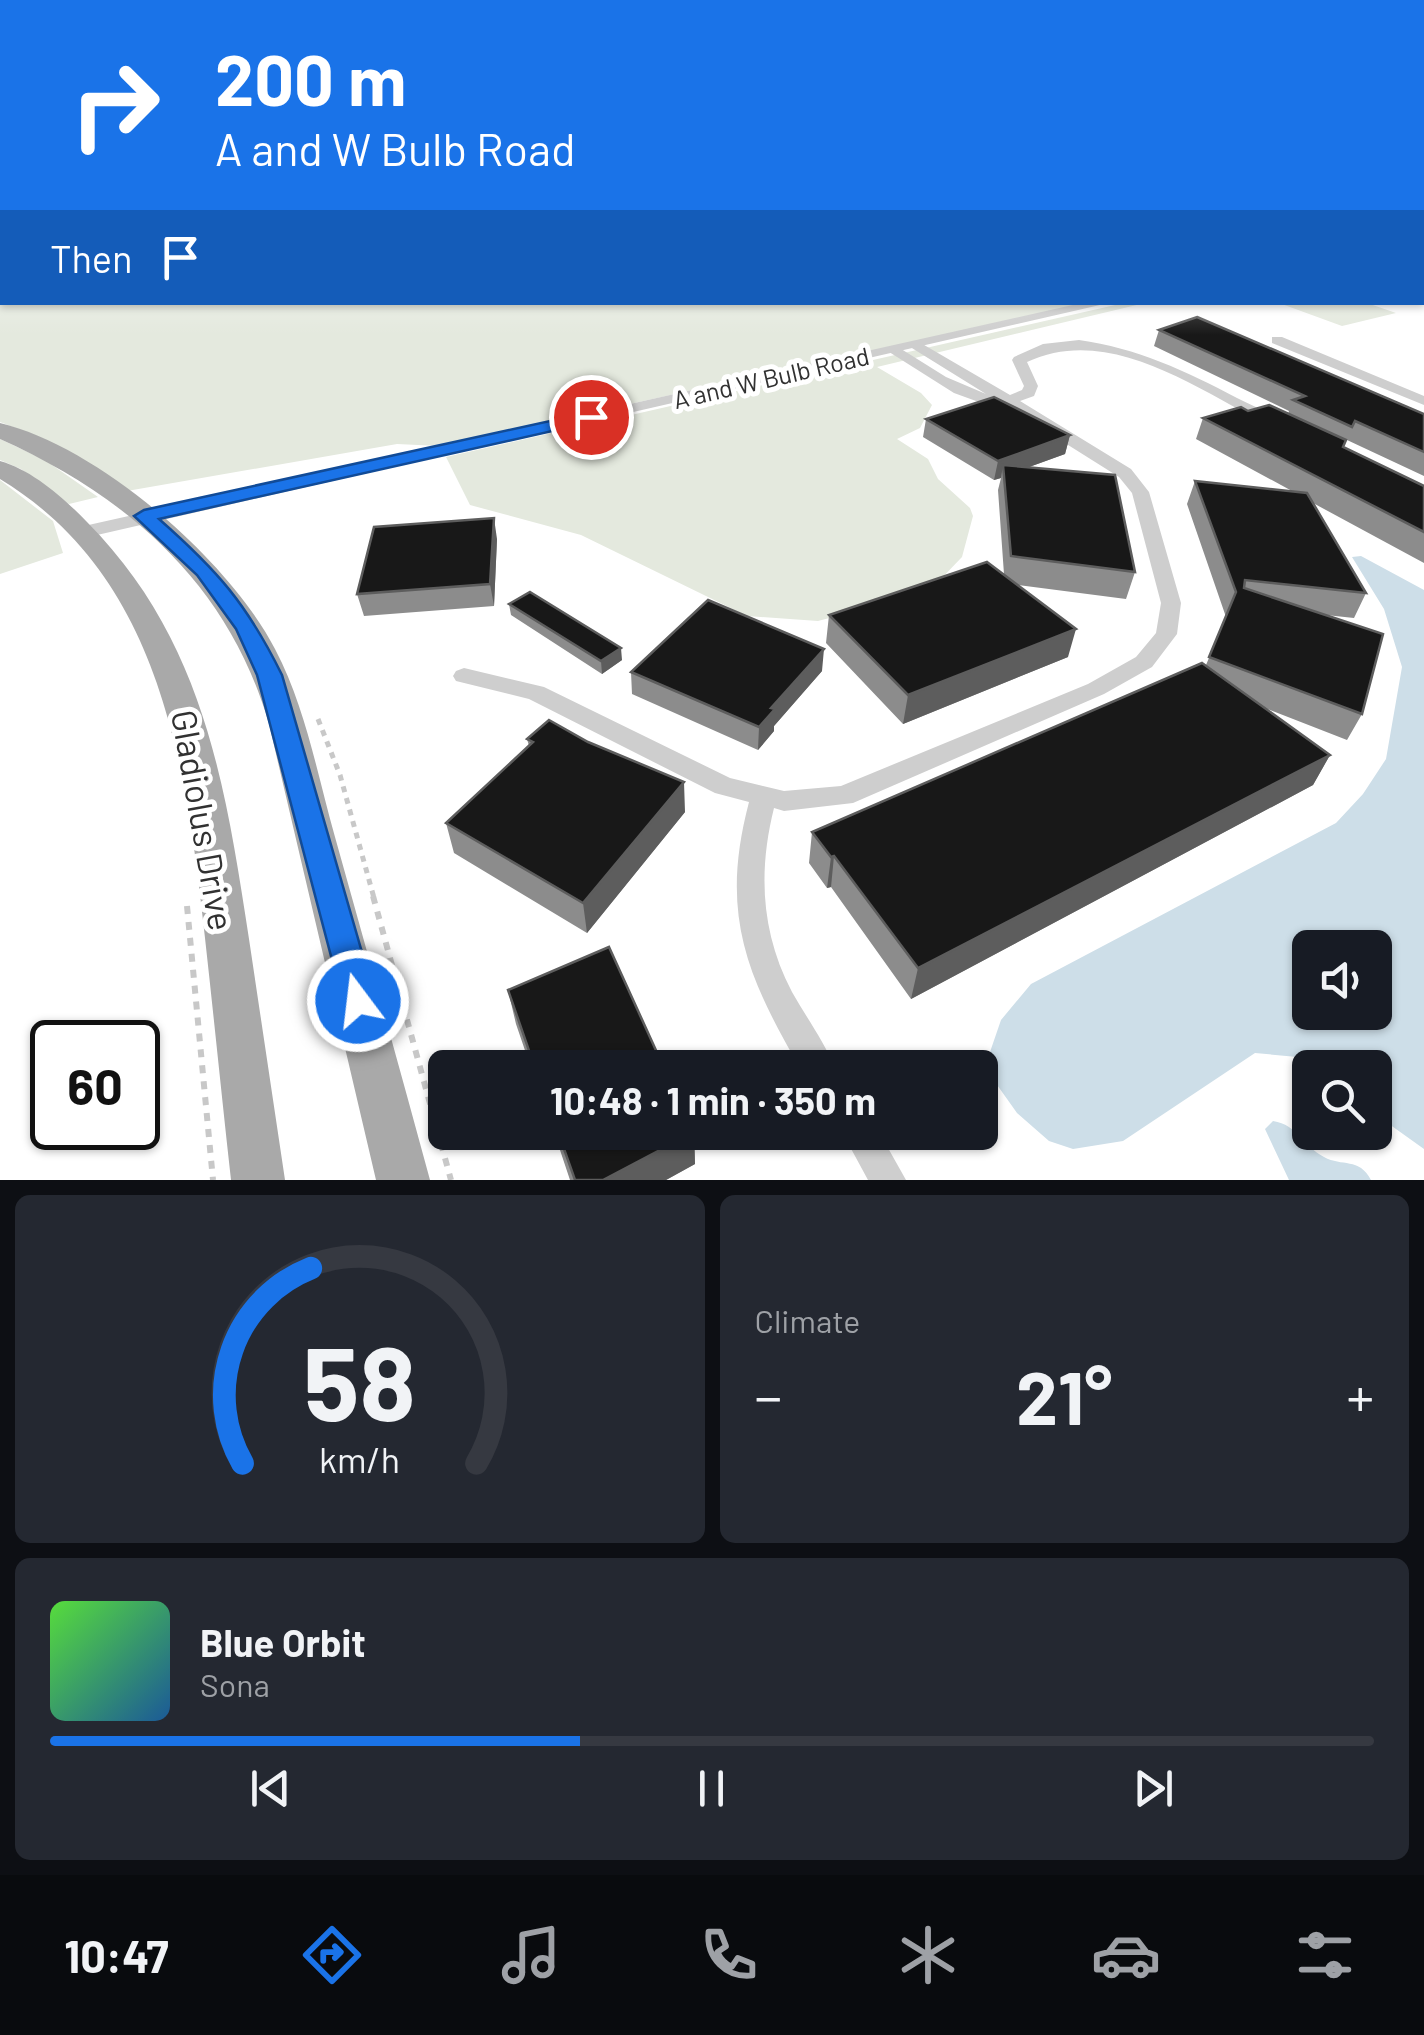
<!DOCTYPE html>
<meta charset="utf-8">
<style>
body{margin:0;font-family:Barlow,sans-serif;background:#242831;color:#f1f3f6;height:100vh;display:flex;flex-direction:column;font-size:38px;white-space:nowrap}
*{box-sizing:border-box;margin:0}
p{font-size:32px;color:#9ea1a6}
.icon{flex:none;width:55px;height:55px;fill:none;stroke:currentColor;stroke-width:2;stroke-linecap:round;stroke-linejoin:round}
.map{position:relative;height:1180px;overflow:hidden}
.sheet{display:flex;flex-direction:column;gap:15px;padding:15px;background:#0d0f14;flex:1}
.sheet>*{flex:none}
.top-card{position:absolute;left:0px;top:0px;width:1425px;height:305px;box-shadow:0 2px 8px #0004;background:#1a73e8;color:#fff;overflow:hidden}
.fabs{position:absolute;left:1292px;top:930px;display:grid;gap:20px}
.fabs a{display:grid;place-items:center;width:100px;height:100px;border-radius:15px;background:#171b24;box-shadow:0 2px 8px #0004;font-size:50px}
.speed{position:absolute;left:30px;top:1020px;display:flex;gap:20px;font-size:50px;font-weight:700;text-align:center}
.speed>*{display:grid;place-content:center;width:130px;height:130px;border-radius:50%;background:#171b24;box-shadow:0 2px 8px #0004;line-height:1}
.speed .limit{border:5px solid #111;border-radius:15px;background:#fff;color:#111}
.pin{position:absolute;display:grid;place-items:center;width:85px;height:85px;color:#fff;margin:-42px;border:5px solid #fff;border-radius:50%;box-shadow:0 2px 10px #0007}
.me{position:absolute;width:110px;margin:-55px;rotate:345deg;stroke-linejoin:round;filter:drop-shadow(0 0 8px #0008)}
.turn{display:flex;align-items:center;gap:35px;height:210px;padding:0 50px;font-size:45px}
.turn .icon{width:130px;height:130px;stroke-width:2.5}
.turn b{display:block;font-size:70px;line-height:85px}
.then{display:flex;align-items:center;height:95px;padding:0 50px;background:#0003;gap:20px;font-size:38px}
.big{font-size:75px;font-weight:700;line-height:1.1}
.sheet .card{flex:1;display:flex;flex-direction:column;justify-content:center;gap:15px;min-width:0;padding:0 35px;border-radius:15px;background:#242831}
.sheet .dial{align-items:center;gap:0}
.dial svg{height:260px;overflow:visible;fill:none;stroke:#363941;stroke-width:7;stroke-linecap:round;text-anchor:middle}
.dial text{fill:#f1f3f6;stroke:none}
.song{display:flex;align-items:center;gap:30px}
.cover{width:120px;height:120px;border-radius:15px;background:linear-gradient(135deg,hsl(110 70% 55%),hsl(210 70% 35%))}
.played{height:10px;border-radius:5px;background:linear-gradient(90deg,#1a73e8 40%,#363941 40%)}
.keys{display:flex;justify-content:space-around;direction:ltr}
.heat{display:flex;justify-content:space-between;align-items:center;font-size:55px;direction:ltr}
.sheet .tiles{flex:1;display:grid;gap:15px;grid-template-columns:1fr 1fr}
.card:last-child{grid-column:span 2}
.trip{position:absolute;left:428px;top:1050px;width:570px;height:100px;border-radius:15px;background:#171b24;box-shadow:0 2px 8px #0004;font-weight:700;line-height:100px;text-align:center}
.dock{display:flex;height:160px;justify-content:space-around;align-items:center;background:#090b0e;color:#9ea1a6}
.dock .icon{width:70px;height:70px}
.dock .on{color:#1a73e8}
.dock b{font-size:45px;color:#f1f3f6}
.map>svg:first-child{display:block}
</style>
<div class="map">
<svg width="1424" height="1180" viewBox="0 0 1424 1180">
<rect width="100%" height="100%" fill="#fff"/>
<path fill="#e4e9de" d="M0,170L2,302L1090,303L439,446L397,444L127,491L26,432L0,422Z
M1124,303H1145L877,367L921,393L932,405L920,428L897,439L928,459L938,479L970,508L973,516L962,557L938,582L890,602L818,621L747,616L581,535L470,505L446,457Z
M1279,303H1367L1396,313L1342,326Z
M0,439L45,460L98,497L69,504L21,469L0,460Z
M0,480L53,521L63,553L0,574Z"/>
<path fill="#cddee8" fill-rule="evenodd" d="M1361,556L1424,590V1149L1375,1114V1068L1311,1067L1297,1057L1255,1053L1123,1141L1073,1149L1049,1141L1017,1113L995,1082L990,1052L1001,1020L1031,984L1336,823L1363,794L1386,759L1402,667L1384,609L1352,557ZM1310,948H1375V1012H1310Z
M1273,1121C1298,1125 1303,1146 1324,1157C1342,1167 1359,1157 1371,1180H1289L1265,1129Z"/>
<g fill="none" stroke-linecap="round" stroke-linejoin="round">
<path stroke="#c8c8c8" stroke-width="5" stroke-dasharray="6 6" stroke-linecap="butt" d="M318,719L340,775L374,898"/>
<path stroke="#c8c8c8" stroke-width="6" stroke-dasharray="8 8" stroke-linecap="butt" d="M373,896L451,1180
M187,906L213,1180"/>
<path fill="#cecece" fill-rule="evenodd" d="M1272,337H1282L1424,396V405L1272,343Z
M1079,340C1137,348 1186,371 1237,398C1251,405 1267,411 1279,421L1276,424H1266C1194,387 1108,324 1027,362L1038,386L1034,396L1020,401L1131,469L1149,492L1181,603L1177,634L1152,667L1104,694L853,803L784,811L774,808C758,872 761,933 792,992C806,1017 824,1041 835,1068H800C745,973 720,912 749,802L715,793L529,699L456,681L453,676L456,671L464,668L544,687L730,778L784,791L841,786L1088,684L1136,657L1156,633L1161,603L1132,493L1119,477L1003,404L976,401L954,393L886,350L898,347L946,377L986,394L907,345L919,342L1010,395L1022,390L1024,386L1012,360L1014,357L1043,344Z
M842,1132H879L906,1180H868Z"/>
<path fill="#cecece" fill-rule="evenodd" d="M1424,229V236H1422V229Z
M1086,302H1113L84,538L74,532L84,526Z"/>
<path fill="#a9a9a9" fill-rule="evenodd" d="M0,423C99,447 229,560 275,649C306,708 317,774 335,837C367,951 399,1066 430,1180H376L269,724C229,585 129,497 0,439Z
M0,461C32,470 64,498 87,522C203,639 225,782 249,939C261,1019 273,1100 285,1180H231C222,1099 214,1019 205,938C186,766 162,577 0,479Z"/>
</g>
<path fill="#8c8c8c" d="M1159,330L1424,414V476L1347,440L1343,447L1424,486V563L1313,503L1366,593L1354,618L1326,615L1362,714L1347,740L1265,708L1330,755L1313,785L911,999L831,887L827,888L809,863L812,832L1206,665L1226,617L1187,504L1195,481L1292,491L1196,439L1203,418L1248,411L1288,414L1289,411L1154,346Z
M926,419L1070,435L1065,454L1029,467L1135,572L1126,599L1018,585L1068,657L903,724L826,643L829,615L1004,574L998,490L1001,478L994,480L923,437Z
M497,539L494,606L364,616L357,594Z
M509,604L622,660L602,674L511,615Z
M822,671L774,726V731L758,750L632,694L631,672Z
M527,739L685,812L587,933L454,853L446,823L529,746Z
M508,990L664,1068H531L516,1024Z
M554,1132H694L695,1164L666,1180H570Z"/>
<path fill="#5d5d5d" d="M1070,435L1065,454L1004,476L1003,465L1001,478L994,480L998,461Z
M494,518L497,539L494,606L490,584Z
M1076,629L1068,657L903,724L908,695Z
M621,648L622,660L602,674L601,661Z
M824,649L822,671L774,726V731L758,750L759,727L771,708Z
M1330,755L1313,785L911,999L918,968Z
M684,782L685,812L587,933L583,903Z
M834,856L831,887L827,888L831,857Z
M694,1132L695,1164L666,1180H603Z"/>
<path fill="#181818" stroke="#5d5d5d" stroke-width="2.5" d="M1197,317L1424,414V452L1355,421L1352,427L1293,400L1305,396L1159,330Z
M994,397L1070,435L998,461L926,419Z
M1269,405L1346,440L1343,447L1424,486V532L1203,418L1241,407L1248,411Z
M1003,465L1115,475L1135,572L1011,556Z
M1195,481L1307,493L1366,593L1245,580L1244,588L1383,634L1362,714L1209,657L1236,592Z
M494,518L490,584L357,594L374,527Z
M987,562L1076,629L908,695L829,615Z
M530,592L621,648L601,661L509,604Z
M708,600L824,649L771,708L775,709L759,727L631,672Z
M1202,663L1330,755L918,968L834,856L831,857L812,832Z
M549,720L588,742L684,782L583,903L446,823L533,742L527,739Z
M609,947L664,1068H535L508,990Z
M558,1132H694L603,1180H575Z"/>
<linearGradient id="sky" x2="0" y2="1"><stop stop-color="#9dc5e8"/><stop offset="0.51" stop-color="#fff"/><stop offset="1" stop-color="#fff" stop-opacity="0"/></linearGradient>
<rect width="1424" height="335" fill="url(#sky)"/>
<path fill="#1a73e8" stroke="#114b97" stroke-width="2.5" d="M591,412L599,417L597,421L159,519C218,571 247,604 282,675L376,1001L371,1013L358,1018L346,1013L257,675L236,629L197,575L134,516L144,510Z"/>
<g text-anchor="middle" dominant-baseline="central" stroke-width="10" stroke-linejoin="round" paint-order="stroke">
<g font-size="25" fill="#313131" stroke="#fff">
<text transform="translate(771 377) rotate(-13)">A and W Bulb Road</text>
</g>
<g font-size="35" fill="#313131" stroke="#fff">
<text transform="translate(204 820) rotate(80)">Gladiolus Drive</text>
</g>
</g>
</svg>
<div class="fabs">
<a><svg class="icon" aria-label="sound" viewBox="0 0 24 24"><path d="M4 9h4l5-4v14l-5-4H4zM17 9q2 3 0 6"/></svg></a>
<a><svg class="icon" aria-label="search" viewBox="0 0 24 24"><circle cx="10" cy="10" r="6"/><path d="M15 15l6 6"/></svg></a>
</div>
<div class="speed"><div class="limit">60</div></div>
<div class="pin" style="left:591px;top:417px;background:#d93025"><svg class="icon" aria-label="arrive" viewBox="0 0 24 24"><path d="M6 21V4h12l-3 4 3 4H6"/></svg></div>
<svg class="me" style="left:358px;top:1001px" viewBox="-20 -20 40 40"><circle r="17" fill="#1a73e8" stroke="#fff" stroke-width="3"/><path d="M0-11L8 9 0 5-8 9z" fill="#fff"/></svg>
<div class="trip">10:48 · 1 min · 350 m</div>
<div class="top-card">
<div class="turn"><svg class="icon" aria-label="right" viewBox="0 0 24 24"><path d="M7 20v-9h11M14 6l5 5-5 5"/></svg><div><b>200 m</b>A and W Bulb Road</div></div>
<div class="then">Then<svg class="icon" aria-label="arrive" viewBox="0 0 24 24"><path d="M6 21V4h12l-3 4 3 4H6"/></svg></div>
</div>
</div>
<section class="sheet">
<div class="tiles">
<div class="card dial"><svg viewBox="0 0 100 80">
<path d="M14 69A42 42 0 1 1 86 69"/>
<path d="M14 69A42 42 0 0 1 35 9" stroke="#1a73e8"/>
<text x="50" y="56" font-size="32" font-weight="700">58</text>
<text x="50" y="72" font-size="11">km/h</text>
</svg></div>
<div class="card"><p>Climate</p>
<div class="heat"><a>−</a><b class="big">21°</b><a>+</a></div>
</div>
<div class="card">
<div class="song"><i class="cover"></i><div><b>Blue Orbit</b><p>Sona</p></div></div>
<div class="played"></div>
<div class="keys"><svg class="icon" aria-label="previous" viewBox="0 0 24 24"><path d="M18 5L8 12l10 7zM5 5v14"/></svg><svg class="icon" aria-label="pause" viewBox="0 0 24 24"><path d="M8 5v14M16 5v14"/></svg><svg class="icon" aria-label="next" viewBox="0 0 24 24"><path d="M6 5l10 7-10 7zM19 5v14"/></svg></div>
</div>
</div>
</section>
<nav class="dock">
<b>10:47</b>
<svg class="icon on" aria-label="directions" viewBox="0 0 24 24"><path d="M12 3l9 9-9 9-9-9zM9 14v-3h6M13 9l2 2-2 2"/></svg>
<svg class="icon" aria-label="music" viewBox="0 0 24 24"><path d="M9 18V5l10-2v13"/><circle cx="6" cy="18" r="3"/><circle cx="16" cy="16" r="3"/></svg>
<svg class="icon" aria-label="phone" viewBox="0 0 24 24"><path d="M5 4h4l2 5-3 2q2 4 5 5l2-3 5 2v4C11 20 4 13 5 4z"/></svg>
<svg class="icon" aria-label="climate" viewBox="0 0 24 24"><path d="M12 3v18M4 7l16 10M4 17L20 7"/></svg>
<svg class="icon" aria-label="car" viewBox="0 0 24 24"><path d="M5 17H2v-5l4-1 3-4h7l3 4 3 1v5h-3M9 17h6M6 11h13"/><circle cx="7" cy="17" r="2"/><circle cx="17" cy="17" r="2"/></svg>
<svg class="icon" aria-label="filters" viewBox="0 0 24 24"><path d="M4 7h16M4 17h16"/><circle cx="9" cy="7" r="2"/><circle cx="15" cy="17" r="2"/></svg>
</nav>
